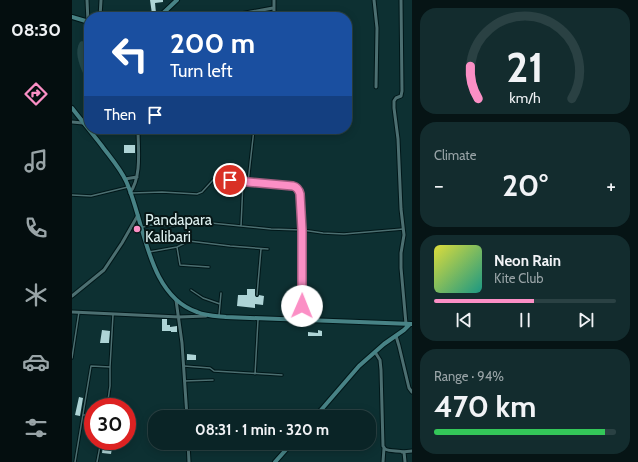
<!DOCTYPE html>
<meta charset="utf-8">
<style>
body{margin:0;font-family:Cabin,sans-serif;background:#132c2e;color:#f1f3f6;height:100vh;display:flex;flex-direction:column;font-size:15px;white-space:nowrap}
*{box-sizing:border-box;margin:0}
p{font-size:13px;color:#99a4a7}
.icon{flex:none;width:22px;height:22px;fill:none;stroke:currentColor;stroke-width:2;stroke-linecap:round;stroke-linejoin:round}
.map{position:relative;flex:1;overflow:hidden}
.drawer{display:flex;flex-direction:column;gap:8px;padding:8px;background:#061415;width:226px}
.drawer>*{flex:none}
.banner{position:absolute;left:12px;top:12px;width:268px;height:122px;border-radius:16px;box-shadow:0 2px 10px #0003,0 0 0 1px #2a4143;background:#1a4fa0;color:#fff;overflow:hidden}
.speed{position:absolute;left:12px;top:398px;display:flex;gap:8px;font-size:20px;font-weight:700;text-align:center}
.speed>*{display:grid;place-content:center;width:52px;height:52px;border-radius:50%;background:#0a2426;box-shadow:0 2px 10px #0003,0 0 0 1px #2a4143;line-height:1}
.speed .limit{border:6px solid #d22;background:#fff;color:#111}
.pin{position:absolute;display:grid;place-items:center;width:34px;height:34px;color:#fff;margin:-17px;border:2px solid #fff;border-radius:50%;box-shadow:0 1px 4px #0007}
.me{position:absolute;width:44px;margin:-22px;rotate:1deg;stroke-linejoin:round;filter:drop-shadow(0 0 3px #0008)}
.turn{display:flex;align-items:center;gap:14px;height:84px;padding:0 20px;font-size:18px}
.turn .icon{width:52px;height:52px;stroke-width:2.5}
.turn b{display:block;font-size:28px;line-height:34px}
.then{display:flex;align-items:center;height:38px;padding:0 20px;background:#0003;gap:8px;font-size:15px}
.big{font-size:30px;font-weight:700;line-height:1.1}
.drawer .tile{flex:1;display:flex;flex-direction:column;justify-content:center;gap:6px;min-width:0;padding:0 14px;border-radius:16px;background:#132c2e}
.drawer .dial{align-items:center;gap:0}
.dial svg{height:104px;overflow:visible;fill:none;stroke:#2a4143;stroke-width:7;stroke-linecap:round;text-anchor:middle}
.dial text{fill:#f1f3f6;stroke:none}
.song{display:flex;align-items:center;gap:12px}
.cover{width:48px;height:48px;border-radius:6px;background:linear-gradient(135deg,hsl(60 70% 55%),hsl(170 70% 35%))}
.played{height:4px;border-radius:2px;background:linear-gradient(90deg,#fb8fc5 55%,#2a4143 55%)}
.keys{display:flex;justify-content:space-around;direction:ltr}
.heat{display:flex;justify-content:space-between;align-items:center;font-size:22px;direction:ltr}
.charge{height:6px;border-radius:3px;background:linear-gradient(90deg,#34c759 94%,#2a4143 0)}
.trip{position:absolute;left:76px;top:410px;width:228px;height:40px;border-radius:16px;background:#0a2426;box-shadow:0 2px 10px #0003,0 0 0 1px #2a4143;font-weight:700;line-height:40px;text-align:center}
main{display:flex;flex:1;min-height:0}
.tabs{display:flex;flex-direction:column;width:72px;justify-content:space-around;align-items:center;background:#040e0f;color:#99a4a7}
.tabs .icon{width:28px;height:28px}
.tabs .on{color:#fb8fc5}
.tabs b{font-size:18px;color:#f1f3f6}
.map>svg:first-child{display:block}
</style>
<main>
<nav class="tabs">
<b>08:30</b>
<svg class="icon on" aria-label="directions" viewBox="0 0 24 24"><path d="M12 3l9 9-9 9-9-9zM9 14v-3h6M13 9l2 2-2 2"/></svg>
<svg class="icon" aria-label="music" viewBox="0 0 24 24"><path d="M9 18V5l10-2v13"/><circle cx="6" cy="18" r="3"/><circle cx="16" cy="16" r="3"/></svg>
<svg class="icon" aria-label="phone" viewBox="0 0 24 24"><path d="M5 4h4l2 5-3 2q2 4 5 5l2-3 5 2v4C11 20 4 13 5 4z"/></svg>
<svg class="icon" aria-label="climate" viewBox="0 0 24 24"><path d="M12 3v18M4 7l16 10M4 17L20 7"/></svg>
<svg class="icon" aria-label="car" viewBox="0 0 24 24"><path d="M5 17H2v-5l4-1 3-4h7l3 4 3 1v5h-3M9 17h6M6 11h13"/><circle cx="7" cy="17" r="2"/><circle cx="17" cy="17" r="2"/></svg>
<svg class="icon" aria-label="filters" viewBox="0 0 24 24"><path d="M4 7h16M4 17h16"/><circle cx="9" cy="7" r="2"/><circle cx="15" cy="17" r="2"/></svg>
</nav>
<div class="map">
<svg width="340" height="462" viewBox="0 0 340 462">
<rect width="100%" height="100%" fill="#0d3032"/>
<path fill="#24494b" d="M10,41L17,45V74L11,73C7,64 2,51 8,42Z"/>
<path fill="#aed4d6" d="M78,0H91V2L83,3L84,13L80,14Z
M52,145H63V153H52Z
M175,289H183V295L184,297H186L187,295L192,296L191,305L183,304V308L165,306L166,295H175Z
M242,293L246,294L244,305L239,304L238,307L232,305L234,295L241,296Z
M90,319H95V325H98V327L105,326V332H99V331H90Z
M30,330L38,331L37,343H28Z
M246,330L250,331V336H236V332L246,333Z
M115,354L124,355V360H115Z
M7,397L11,398L8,416L3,415Z
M31,446L40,448L39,454L30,453Z"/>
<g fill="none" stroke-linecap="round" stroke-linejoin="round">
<g stroke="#001719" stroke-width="3.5">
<path id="lane" d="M176,182L182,129
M60,193L90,192L125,194L130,192L141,180L145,178L176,182L221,186L226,189L228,194L230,230
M0,195L19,196L56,187
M169,226L171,182
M71,227L79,225L102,226L104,225L109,220L199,229L230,230L251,233L272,234L331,229
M105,247L108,265L137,267
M77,252L105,247L117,241L158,246L196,249
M119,290L131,298L148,304
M185,295L189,249
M147,315L149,293
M0,358L7,312
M112,366L138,368L142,371L210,375
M183,374L186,320
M112,381L141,380
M35,407L38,386V367L41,315
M11,415H21
M3,462L19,366L38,367
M25,462L29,441"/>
</g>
<g stroke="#001719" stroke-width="5">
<path id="street" d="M15,0L16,22
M302,0L305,28L304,87
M329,0L330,91L329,96L324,98L322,101V108L326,139L329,209L332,235L329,253V268L334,324
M28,17L29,0
M152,17L201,8
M202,17V0
M0,122L11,123
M53,179L65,177
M58,193C70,176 66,149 66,129
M0,296L32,270L50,243L66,215
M104,300L110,343L115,417
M0,312L107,317L134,316
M229,320L230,230
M324,336L327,346L337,388L340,392
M303,352L308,360L309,370L311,446L313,449C319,452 326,450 332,452L333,462
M116,443L117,462
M330,452L340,451
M311,462L312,448"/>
</g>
<g stroke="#001719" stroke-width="6">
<path id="secondary" d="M0,17L17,22
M87,17L105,0
M0,108C10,121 20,133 30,146C38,157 48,168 54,181C73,222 75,295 125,312C134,316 144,316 154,317L340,324
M243,417L287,366L312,344L332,330L338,324
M203,462L220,443"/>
</g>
<use href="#lane" stroke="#4c6f71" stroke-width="1.5"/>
<use href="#street" stroke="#4c6f71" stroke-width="3"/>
<use href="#secondary" stroke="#488386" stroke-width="4"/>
</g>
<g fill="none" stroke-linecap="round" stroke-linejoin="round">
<g stroke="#a35d80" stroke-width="10">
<path id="route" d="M158,180L176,182L221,186C225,187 227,190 228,194L230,230V306"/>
</g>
<use href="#route" stroke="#fb8fc5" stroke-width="7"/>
</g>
<circle fill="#fb8fc5" stroke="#071616" stroke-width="1.5" cx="65" cy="229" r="4"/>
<g text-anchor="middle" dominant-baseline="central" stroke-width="4" stroke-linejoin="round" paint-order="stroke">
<g font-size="15" fill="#def1f1" stroke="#071616" text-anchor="start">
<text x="73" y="220">Pandapara<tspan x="73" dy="17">Kalibari</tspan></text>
</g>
</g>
</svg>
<div class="speed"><div class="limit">30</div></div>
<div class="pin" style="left:158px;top:180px;background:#d93025"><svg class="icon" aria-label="arrive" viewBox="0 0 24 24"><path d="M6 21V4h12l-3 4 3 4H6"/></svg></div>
<svg class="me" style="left:230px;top:306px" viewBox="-20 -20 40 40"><circle r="19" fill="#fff"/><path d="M0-13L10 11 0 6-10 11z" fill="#fb8fc5"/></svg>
<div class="trip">08:31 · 1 min · 320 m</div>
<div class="banner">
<div class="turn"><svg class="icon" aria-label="left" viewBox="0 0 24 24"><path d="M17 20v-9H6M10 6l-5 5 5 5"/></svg><div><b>200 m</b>Turn left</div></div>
<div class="then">Then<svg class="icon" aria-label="arrive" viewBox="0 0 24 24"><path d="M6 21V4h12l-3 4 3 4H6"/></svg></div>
</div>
</div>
<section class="drawer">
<div class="tile dial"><svg viewBox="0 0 100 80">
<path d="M14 69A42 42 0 1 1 86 69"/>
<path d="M14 69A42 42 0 0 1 8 44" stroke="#fb8fc5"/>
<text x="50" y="56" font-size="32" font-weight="700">21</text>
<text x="50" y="72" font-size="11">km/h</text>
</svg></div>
<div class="tile"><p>Climate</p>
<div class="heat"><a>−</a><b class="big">20°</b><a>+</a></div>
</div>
<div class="tile">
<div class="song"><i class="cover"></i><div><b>Neon Rain</b><p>Kite Club</p></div></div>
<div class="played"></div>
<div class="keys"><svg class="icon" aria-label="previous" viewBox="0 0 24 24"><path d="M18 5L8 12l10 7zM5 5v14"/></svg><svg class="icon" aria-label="pause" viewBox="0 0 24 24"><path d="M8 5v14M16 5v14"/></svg><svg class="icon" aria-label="next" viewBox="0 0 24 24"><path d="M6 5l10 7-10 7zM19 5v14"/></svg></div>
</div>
<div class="tile"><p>Range · 94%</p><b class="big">470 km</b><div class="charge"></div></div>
</section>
</main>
